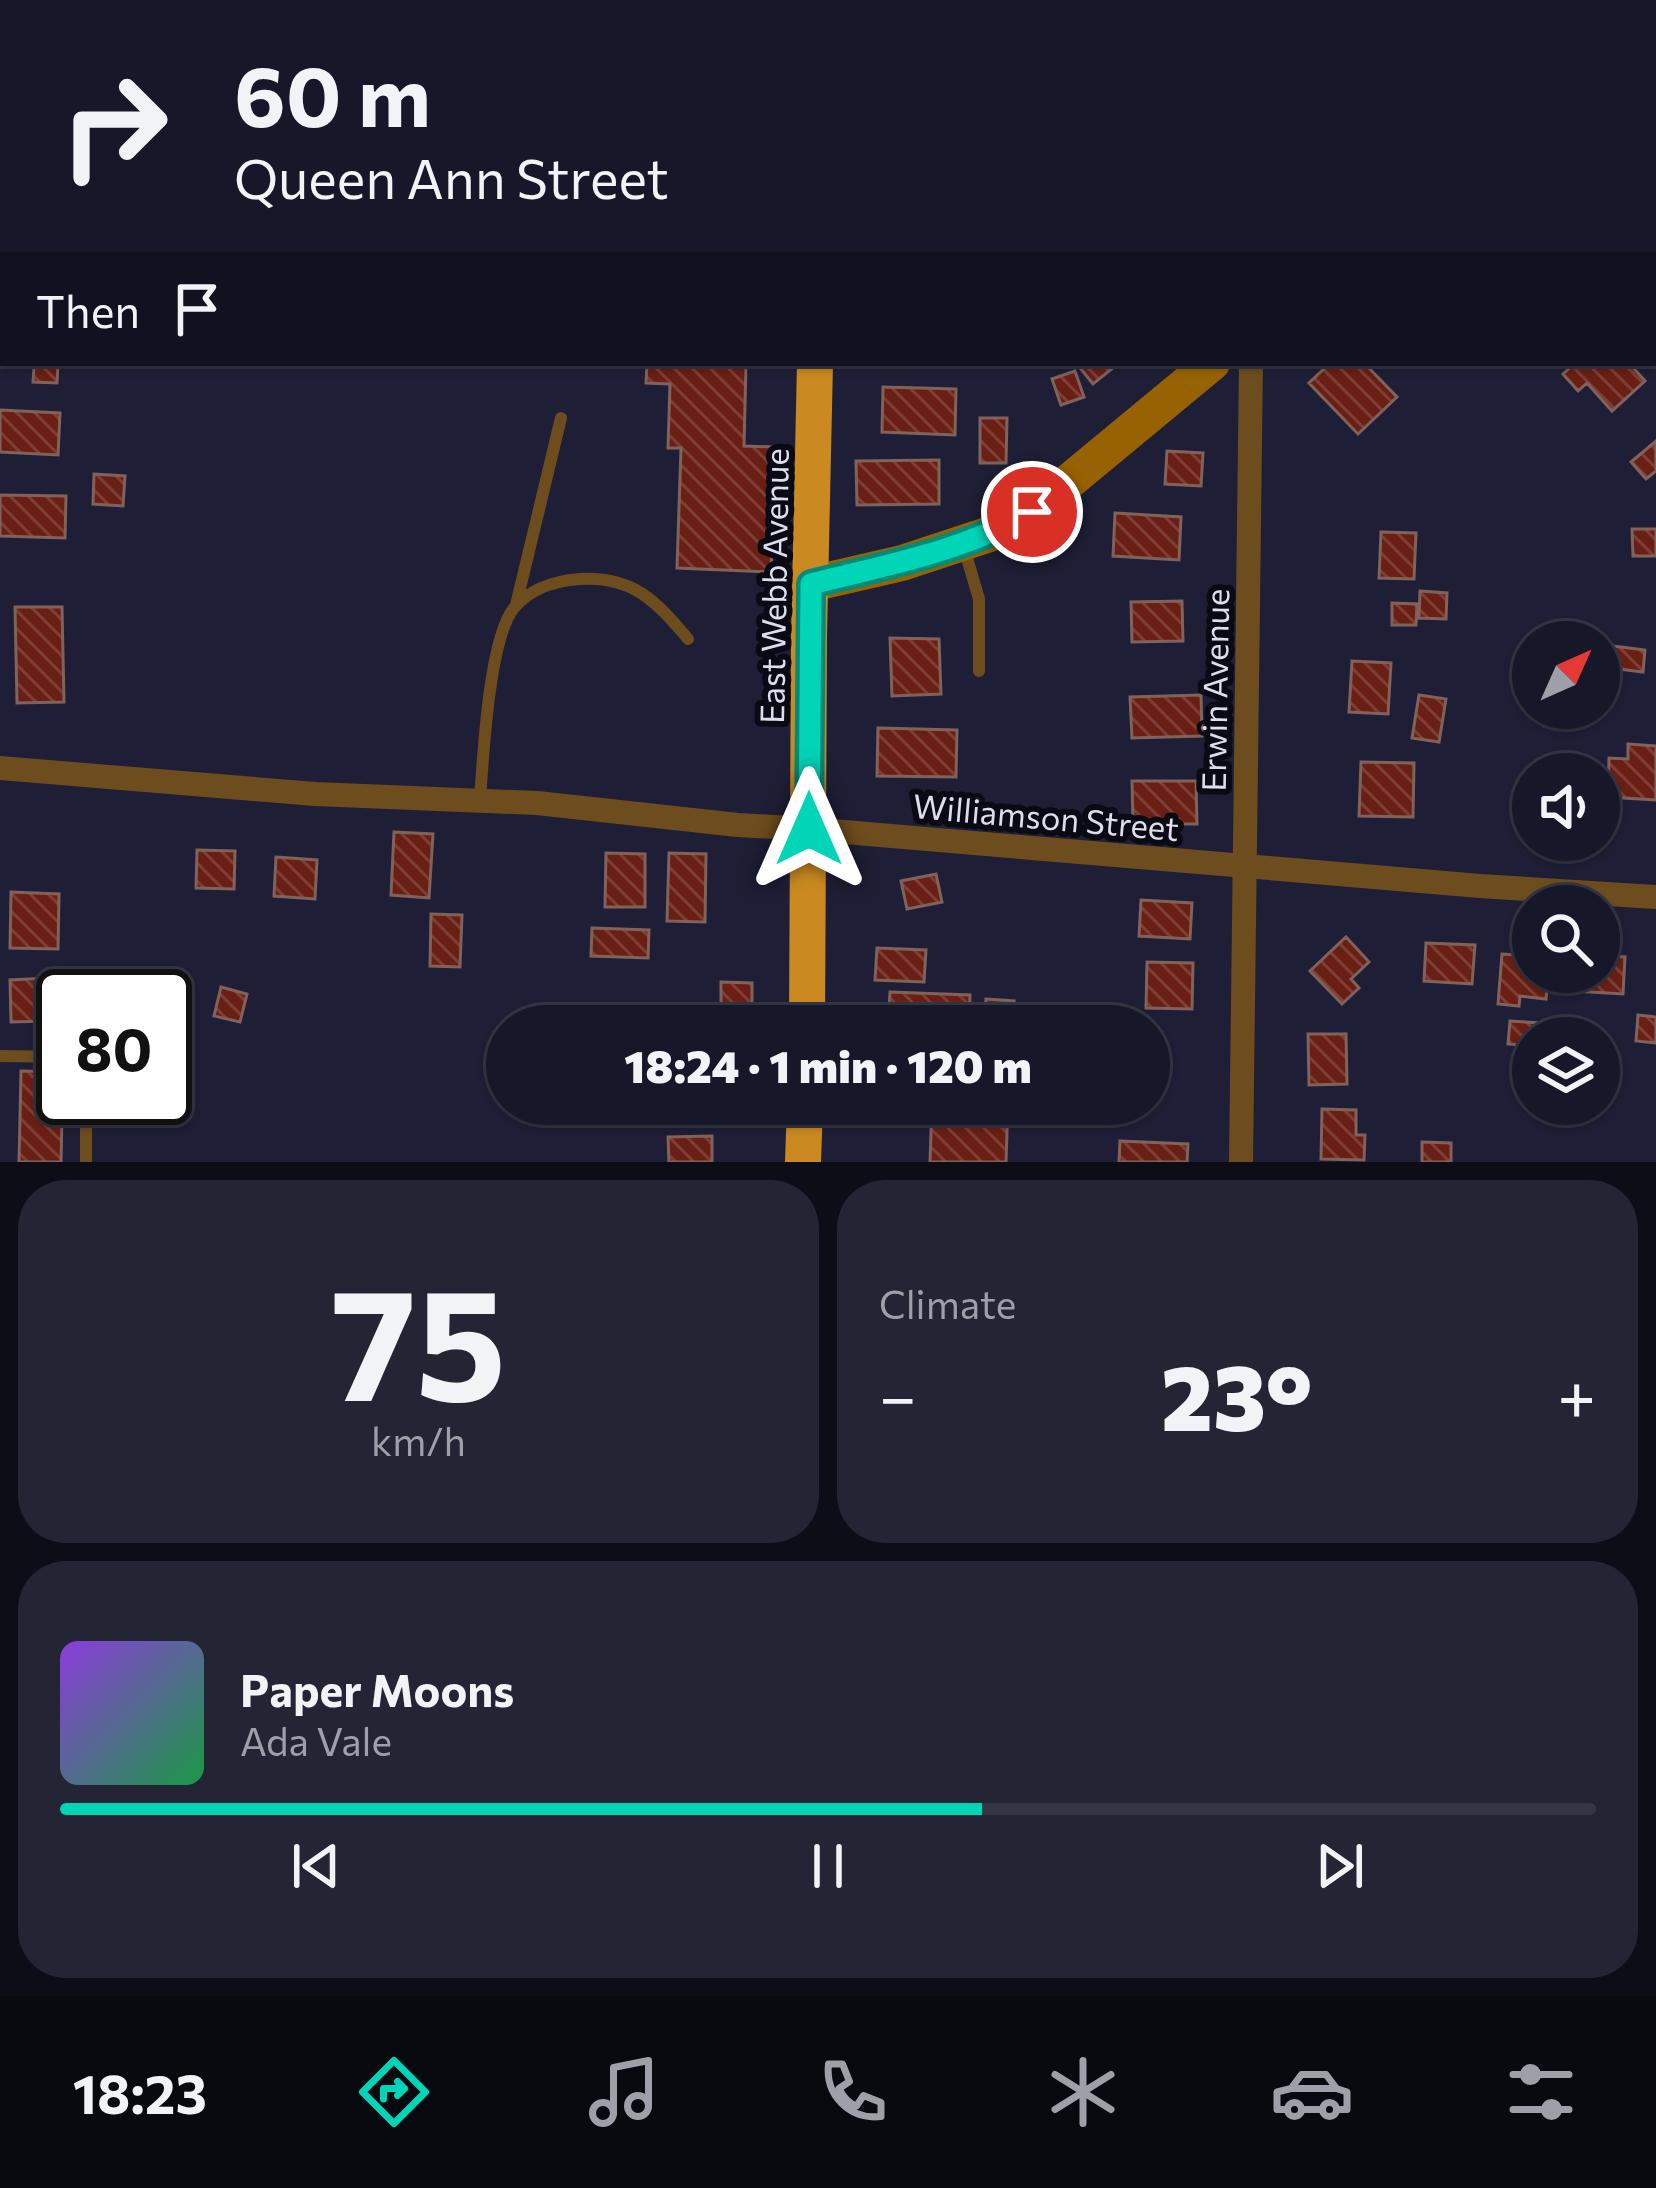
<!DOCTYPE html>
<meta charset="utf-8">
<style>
body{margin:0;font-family:Commissioner,sans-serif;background:#232434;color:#f1f3f6;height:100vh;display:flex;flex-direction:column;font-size:45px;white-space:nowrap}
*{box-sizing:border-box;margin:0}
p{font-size:39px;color:#9e9fa8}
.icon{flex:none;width:66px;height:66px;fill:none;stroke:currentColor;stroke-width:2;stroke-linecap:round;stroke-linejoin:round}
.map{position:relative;height:1162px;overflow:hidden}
.sheet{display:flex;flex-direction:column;gap:18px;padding:18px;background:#0c0d16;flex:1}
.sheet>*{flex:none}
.top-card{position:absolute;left:0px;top:0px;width:1656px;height:366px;box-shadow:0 3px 9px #0004,0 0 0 3px #353645;background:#161728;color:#f1f3f6;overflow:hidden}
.needle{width:78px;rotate:45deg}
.controls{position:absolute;left:1512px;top:621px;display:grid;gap:24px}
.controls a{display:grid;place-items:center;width:108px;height:108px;border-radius:50%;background:#161728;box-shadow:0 3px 9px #0004,0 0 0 3px #353645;font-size:60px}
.speed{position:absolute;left:36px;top:969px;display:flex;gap:24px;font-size:60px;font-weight:700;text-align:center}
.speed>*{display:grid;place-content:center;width:156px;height:156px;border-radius:50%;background:#161728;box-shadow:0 3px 9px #0004,0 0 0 3px #353645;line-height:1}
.speed .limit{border:6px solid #111;border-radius:18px;background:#fff;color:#111}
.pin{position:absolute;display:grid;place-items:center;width:102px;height:102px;color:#fff;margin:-51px;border:6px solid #fff;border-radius:50%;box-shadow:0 3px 12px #0007}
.me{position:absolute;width:132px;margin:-66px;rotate:0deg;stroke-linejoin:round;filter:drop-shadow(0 0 9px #0008)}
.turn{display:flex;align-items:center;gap:42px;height:252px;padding:0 36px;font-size:54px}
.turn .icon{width:156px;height:156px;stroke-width:2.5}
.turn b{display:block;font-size:84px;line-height:102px}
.then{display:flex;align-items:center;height:114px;padding:0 36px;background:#0003;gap:24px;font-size:45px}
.big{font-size:90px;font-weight:800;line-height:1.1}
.sheet .tile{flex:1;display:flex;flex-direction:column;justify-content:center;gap:18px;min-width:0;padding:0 42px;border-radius:48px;background:#232434}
.sheet .dial{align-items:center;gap:0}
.dial b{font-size:156px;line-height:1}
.song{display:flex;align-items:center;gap:36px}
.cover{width:144px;height:144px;border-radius:18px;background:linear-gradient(135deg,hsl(270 70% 55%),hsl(140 70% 35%))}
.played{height:12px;border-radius:6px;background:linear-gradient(90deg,#01d5b7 60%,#353645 60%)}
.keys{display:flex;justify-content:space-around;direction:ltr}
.heat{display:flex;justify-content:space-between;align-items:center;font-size:66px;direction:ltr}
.sheet .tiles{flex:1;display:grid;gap:18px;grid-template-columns:1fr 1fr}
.tile:last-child{grid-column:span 2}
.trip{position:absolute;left:486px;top:1005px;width:684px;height:120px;border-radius:60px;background:#161728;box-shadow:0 3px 9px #0004,0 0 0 3px #353645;font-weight:800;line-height:120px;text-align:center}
.menu{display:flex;height:192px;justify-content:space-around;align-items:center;background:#090910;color:#9e9fa8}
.menu .icon{width:84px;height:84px}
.menu .active{color:#01d5b7}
.menu b{font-size:54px;color:#f1f3f6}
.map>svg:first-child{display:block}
</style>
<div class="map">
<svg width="1656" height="1162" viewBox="0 0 1656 1162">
<defs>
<pattern id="building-back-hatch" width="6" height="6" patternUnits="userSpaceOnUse" patternTransform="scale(3)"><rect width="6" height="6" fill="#6a1f14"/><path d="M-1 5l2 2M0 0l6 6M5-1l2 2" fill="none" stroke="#7f3f36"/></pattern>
</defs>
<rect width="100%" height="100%" fill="#1e1f36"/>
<path fill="url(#building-back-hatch)" stroke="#81625b" stroke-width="3" d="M42,0H121L117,3H45Z
M0,326H3V363H58L57,383L33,382L34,367L0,366Z
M647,363H746L744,446L775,447L771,572L677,568L681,448H668L670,384L646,383Z
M1076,363H1119L1093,384Z
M1330,363H1364L1397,397L1358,434L1309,383Z
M1575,363H1629L1645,381L1612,411L1587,383L1578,391L1563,374Z
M1075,371L1084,397L1061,405L1052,379Z
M883,387L956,389L955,435L882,432Z
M0,410L60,413L58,455L0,452Z
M980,418H1007L1006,463H980Z
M1656,441V471L1646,479L1631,462Z
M1167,451L1203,453L1201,486L1165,484Z
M939,460V504L857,505L856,461Z
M94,474L125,476L123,506L93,504Z
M0,495L66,496L65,538L0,536Z
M1115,513L1181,517L1179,560L1113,556Z
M1632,529H1656V556H1633Z
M1381,532L1416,533L1414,579L1379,578Z
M1420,591L1447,593L1446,619L1419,618Z
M1182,601L1183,641L1132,642L1131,602Z
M1392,603L1417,604L1416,625H1392Z
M15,607H62L64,702L17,703Z
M890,638L939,639L941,694L892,696Z
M1613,646L1645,650L1643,672L1610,668Z
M1352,661L1391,663L1388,714L1349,712Z
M1201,695L1202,736L1132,738L1130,697Z
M1419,695L1446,699L1439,742L1412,738Z
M1546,708H1569L1566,729L1544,726Z
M878,728L957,730L956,777L877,776Z
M1628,744L1656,746V800L1608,797L1609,758L1628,759Z
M1361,762L1414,763L1413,817L1359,816Z
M1132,781H1196L1197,824H1133Z
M394,832L433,834L429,898L391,895Z
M197,850L235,851L234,889L196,888Z
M606,853L645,854V907H605Z
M669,853L706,854L705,922L667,921Z
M276,857L317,860L315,899L274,896Z
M936,874L942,902L907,909L901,881Z
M11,892L59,894L58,949L10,948Z
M1141,900L1192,903L1190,939L1139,936Z
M431,914L462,915L460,967L430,966Z
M592,928L649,930L648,958L591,956Z
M1346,937L1369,962L1351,979L1359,988L1342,1004L1310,971Z
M1426,943L1475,945L1472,984L1424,981Z
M877,948L926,950L924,982L875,980Z
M1502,954L1530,956L1529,964L1533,965V972H1549L1546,999L1520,996L1519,1006L1498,1004Z
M1599,955L1625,957L1623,994L1573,991L1575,972H1599Z
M1147,962L1193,963L1192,1009L1146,1008Z
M48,978L50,1021L11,1022L10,980Z
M721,982L752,983V1023L721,1022Z
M221,987L247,994L240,1022L214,1016Z
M890,992L970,995L969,1026H888Z
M986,999L1014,1001L1012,1026H985Z
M1638,1015L1656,1017V1043L1636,1041Z
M1510,1021L1541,1023L1540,1038H1533V1046L1508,1044Z
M1308,1034H1346L1347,1084L1309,1085Z
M21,1071L63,1072L61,1162H19Z
M932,1104H1008L1006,1162H930Z
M1322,1109L1356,1110V1135H1365L1364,1160L1321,1159Z
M712,1136V1162H669L668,1137Z
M1120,1141L1188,1144L1187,1162H1119Z
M1422,1142L1451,1143V1162H1422Z"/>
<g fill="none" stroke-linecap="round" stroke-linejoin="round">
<path stroke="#6d4d1e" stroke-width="12" d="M720,3H741
M964,548L979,599V671
M516,605L561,418
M480,800C483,758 489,638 514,608C531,588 554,581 580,579C633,576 656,601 688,639
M0,1056L63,1057
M86,1098V1162"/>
<path stroke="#6d4d1e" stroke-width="24" d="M1413,0L1416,3
M200,3L203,0
M925,3L929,0
M0,172L3,169
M1653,290L1656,293
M0,768L315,794L537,803L738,825L809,829L1480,886L1656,897
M1241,1162L1251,363"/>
<path stroke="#976302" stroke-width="36" d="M1650,3L1654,0
M811,584L902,563L996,532L1032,512L1212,363"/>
<path stroke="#ca8a21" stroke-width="36" d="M817,0V3
M807,1026L809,636L815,363
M803,1162L805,1104"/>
</g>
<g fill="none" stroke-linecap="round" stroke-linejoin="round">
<g stroke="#018a77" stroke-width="30">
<path id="route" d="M809,829L811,584C887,565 963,551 1032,512"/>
</g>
<use href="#route" stroke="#01d5b7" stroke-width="21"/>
</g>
<g text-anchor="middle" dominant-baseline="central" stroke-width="12" stroke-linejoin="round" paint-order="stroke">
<g font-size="33" fill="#dcdeed" stroke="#0a0a14">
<text transform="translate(773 586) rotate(-89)">East Webb Avenue</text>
<text transform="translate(1214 690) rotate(-89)">Erwin Avenue</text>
<text transform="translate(1046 816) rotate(5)">Williamson Street</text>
</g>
</g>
</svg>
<div class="controls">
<a><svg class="needle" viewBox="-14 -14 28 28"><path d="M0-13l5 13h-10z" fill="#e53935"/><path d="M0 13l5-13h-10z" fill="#9e9fa8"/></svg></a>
<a><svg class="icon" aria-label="sound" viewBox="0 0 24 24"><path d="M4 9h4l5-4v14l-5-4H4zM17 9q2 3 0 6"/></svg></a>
<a><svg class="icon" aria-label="search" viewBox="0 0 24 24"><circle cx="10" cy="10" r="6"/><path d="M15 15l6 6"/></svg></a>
<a><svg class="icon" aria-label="layers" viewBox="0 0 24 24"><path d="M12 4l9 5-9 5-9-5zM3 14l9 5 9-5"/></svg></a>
</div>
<div class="speed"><div class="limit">80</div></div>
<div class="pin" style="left:1032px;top:512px;background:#d93025"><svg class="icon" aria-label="arrive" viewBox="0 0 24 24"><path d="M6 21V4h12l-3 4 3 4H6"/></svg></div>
<svg class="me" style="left:809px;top:829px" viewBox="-20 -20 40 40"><path d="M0-17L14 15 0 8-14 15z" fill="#01d5b7" stroke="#fff" stroke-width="4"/></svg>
<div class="trip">18:24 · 1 min · 120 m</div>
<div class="top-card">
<div class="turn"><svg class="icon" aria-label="right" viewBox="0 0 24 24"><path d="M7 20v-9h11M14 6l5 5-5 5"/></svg><div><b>60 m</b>Queen Ann Street</div></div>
<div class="then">Then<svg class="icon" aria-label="arrive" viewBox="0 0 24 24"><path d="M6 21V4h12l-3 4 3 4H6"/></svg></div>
</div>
</div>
<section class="sheet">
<div class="tiles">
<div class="tile dial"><b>75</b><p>km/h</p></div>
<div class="tile"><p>Climate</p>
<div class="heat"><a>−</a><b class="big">23°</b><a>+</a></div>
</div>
<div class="tile">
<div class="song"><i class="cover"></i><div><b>Paper Moons</b><p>Ada Vale</p></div></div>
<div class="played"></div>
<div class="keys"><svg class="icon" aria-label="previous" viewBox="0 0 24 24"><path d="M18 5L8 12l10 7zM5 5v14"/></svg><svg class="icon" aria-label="pause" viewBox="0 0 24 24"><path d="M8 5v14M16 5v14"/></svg><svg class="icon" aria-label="next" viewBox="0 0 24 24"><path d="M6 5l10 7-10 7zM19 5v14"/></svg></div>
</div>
</div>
</section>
<nav class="menu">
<b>18:23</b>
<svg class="icon active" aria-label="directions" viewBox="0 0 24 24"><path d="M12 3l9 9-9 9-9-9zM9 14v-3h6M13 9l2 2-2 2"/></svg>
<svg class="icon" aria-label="music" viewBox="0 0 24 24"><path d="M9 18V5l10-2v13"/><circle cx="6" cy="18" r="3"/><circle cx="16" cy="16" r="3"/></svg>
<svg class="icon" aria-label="phone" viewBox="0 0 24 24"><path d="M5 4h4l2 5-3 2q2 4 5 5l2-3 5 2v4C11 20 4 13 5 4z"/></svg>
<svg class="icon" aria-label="climate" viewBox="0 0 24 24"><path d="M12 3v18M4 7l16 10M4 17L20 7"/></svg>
<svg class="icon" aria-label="car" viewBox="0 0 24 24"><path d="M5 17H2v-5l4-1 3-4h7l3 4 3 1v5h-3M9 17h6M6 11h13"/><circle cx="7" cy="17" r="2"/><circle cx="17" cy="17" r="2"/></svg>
<svg class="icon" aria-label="filters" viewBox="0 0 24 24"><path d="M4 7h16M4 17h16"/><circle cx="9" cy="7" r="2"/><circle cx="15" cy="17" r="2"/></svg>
</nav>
